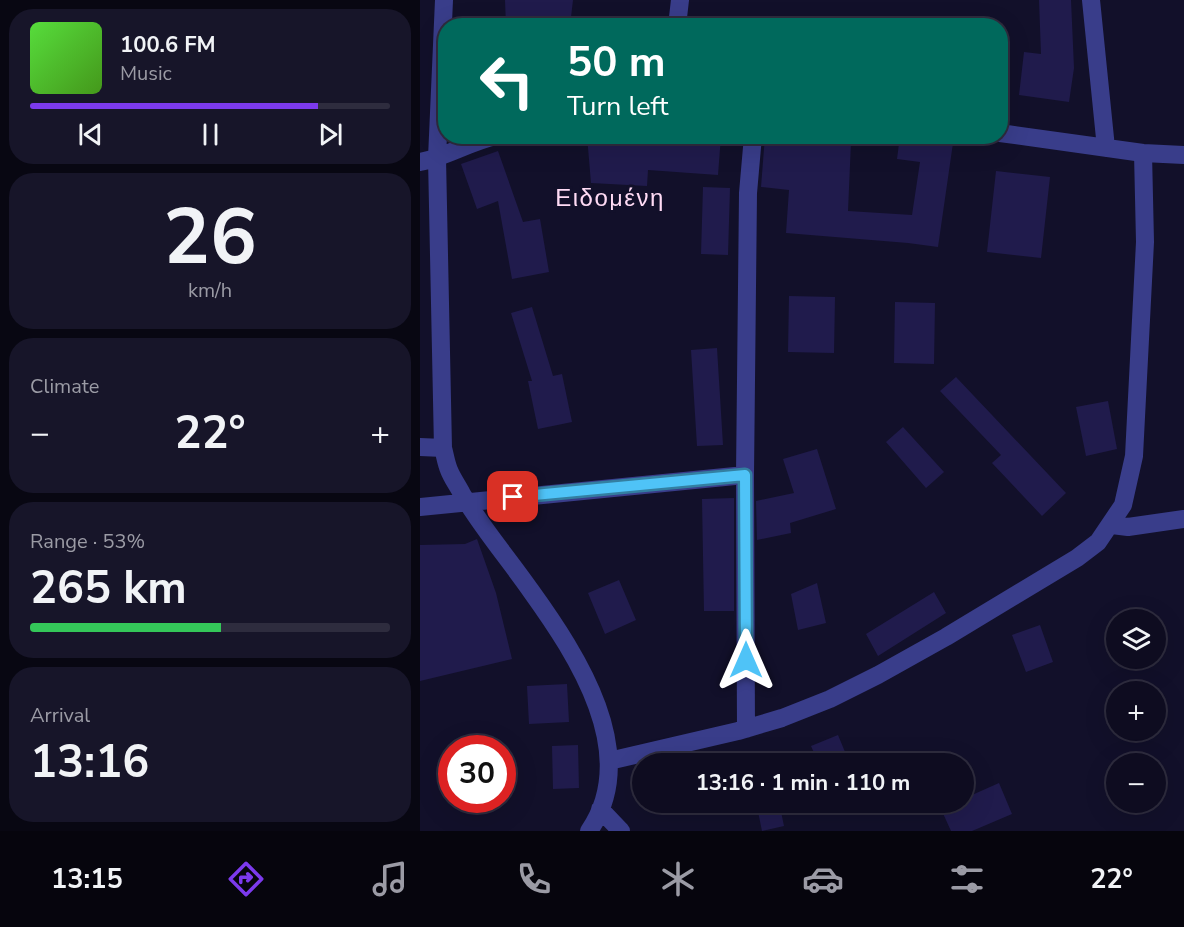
<!DOCTYPE html>
<meta charset="utf-8">
<style>
body{margin:0;font-family:"Nunito Sans",sans-serif;background:#171529;color:#f1f3f6;height:100vh;display:flex;flex-direction:column;font-size:22px;white-space:nowrap}
*{box-sizing:border-box;margin:0}
p{font-size:20px;color:#9b9ba5}
.icon{flex:none;width:33px;height:33px;fill:none;stroke:currentColor;stroke-width:2;stroke-linecap:round;stroke-linejoin:round}
.map{position:relative;flex:1;overflow:hidden}
.sheet{display:flex;flex-direction:column;gap:9px;padding:9px;background:#080712;width:420px}
.sheet>*{flex:none}
.top-card{position:absolute;left:18px;top:18px;width:570px;height:126px;border-radius:24px;box-shadow:0 6px 24px #0002,0 0 0 2px #2e2c3e;background:#00695c;color:#fff;overflow:hidden}
.buttons{position:absolute;left:686px;top:609px;display:grid;gap:12px}
.buttons a{display:grid;place-items:center;width:60px;height:60px;border-radius:50%;background:#0e0c20;box-shadow:0 6px 24px #0002,0 0 0 2px #2e2c3e;font-size:30px}
.speed{position:absolute;left:18px;top:735px;display:flex;gap:12px;font-size:30px;font-weight:700;text-align:center}
.speed>*{display:grid;place-content:center;width:78px;height:78px;border-radius:50%;background:#0e0c20;box-shadow:0 6px 24px #0002,0 0 0 2px #2e2c3e;line-height:1}
.speed .limit{border:9px solid #d22;background:#fff;color:#111}
.pin{position:absolute;display:grid;place-items:center;width:51px;height:51px;color:#fff;margin:-26px;border-radius:12px;box-shadow:0 3px 9px #0006}
.me{position:absolute;width:66px;margin:-33px;rotate:0deg;stroke-linejoin:round;filter:drop-shadow(0 0 4px #0008)}
.turn{display:flex;align-items:center;gap:21px;height:126px;padding:0 30px;font-size:27px}
.turn .icon{width:78px;height:78px;stroke-width:2.5}
.turn b{display:block;font-size:42px;line-height:51px}
.big{font-size:45px;font-weight:700;line-height:1.1}
.sheet .card{flex:1;display:flex;flex-direction:column;justify-content:center;gap:9px;min-width:0;padding:0 21px;border-radius:24px;background:#171529}
.sheet .dial{align-items:center;gap:0}
.dial b{font-size:78px;line-height:1}
.song{display:flex;align-items:center;gap:18px}
.cover{width:72px;height:72px;border-radius:9px;background:linear-gradient(135deg,hsl(110 70% 55%),hsl(100 70% 35%))}
.played{height:6px;border-radius:3px;background:linear-gradient(90deg,#7c3aed 80%,#2e2c3e 80%)}
.keys{display:flex;justify-content:space-around;direction:ltr}
.heat{display:flex;justify-content:space-between;align-items:center;font-size:33px;direction:ltr}
.charge{height:9px;border-radius:4px;background:linear-gradient(90deg,#34c759 53%,#2e2c3e 0)}
.trip{position:absolute;left:212px;top:753px;width:342px;height:60px;border-radius:30px;background:#0e0c20;box-shadow:0 6px 24px #0002,0 0 0 2px #2e2c3e;font-weight:700;line-height:60px;text-align:center}
.menu{display:flex;height:96px;justify-content:space-around;align-items:center;background:#06050d;color:#9b9ba5}
.menu .icon{width:42px;height:42px}
.menu .on{color:#7c3aed}
.menu b{font-size:27px;color:#f1f3f6}
main{display:flex;flex:1;min-height:0}
.map>svg:first-child{display:block}
</style>
<main>
<section class="sheet">
<div class="card">
<div class="song"><i class="cover"></i><div><b>100.6 FM</b><p>Music</p></div></div>
<div class="played"></div>
<div class="keys"><svg class="icon" aria-label="previous" viewBox="0 0 24 24"><path d="M18 5L8 12l10 7zM5 5v14"/></svg><svg class="icon" aria-label="pause" viewBox="0 0 24 24"><path d="M8 5v14M16 5v14"/></svg><svg class="icon" aria-label="next" viewBox="0 0 24 24"><path d="M6 5l10 7-10 7zM19 5v14"/></svg></div>
</div>
<div class="card dial"><b>26</b><p>km/h</p></div>
<div class="card"><p>Climate</p>
<div class="heat"><a>−</a><b class="big">22°</b><a>+</a></div>
</div>
<div class="card"><p>Range · 53%</p><b class="big">265 km</b><div class="charge"></div></div>
<div class="card"><p>Arrival</p><b class="big">13:16</b></div>
</section>
<div class="map">
<svg width="764" height="831" viewBox="0 0 764 831">
<rect width="100%" height="100%" fill="#12102a"/>
<path fill="#201b4c" d="M85,0H153L150,26H86Z
M619,0H651L654,68L649,102L599,95L604,52L621,54Z
M167,136H224L253,139V136H301L298,175L228,170L227,186L171,183Z
M345,136L431,142L428,211L492,215L500,162L477,159L480,136L533,143L518,247L488,243L366,233L369,190L341,187Z
M78,151L103,222L120,219L129,272L92,279L78,201L57,209L41,164Z
M576,171L630,177L621,258L567,252Z
M283,187L310,188L308,255L281,254Z
M369,296L415,297L414,353L368,352Z
M475,302L515,303L514,364L474,363Z
M112,307L133,376L142,374L152,422L118,429L108,381H112L91,313Z
M297,348L303,445L277,446L271,350Z
M536,377L646,493L622,516L572,463L581,455L520,391Z
M688,401L697,449L666,456L656,407Z
M483,427L524,472L506,488L466,442Z
M397,449L416,509L370,523L371,533L337,540L336,501L374,493L363,459Z
M314,498V611H284L282,499Z
M57,539L76,593L92,659L0,681V545L45,544Z
M199,580L216,620L185,634L168,593Z
M397,583L406,623L378,630L371,594Z
M514,592L526,613L458,656L446,634Z
M620,625L633,662L606,672L592,635Z
M147,684L149,722L109,724L107,686Z
M418,735L430,764H399L391,746Z
M158,745L159,788L133,789L132,746Z
M579,783L592,814L552,831H531L521,809L536,802H543V799Z
M336,802H359L364,826L342,831Z"/>
<g fill="none" stroke-linecap="round" stroke-linejoin="round">
<path stroke="#393d8a" stroke-width="18" d="M24,0L17,158L23,448C25,455 26,463 29,470C32,478 38,486 42,494C62,528 88,558 111,591C157,655 222,754 169,831
M671,0L686,148
M257,26L260,0
M580,133L723,153L764,155
M0,162C26,157 49,142 76,136
M0,447L23,448
M0,507L325,475
M692,525L708,527L764,519
M326,729L325,475L328,193L333,136
M189,761L318,731L362,718L410,699L458,675L526,637L657,558L678,542L703,505L714,456L725,242L723,153
M180,809L201,831"/>
</g>
<g fill="none" stroke-linecap="round" stroke-linejoin="round">
<g stroke="#337fa1" stroke-width="15">
<path id="route" d="M93,497L325,475L326,660"/>
</g>
<use href="#route" stroke="#4fc3f7" stroke-width="10"/>
</g>
<g text-anchor="middle" dominant-baseline="central" stroke-width="6" stroke-linejoin="round" paint-order="stroke">
<g font-size="24" letter-spacing="1.5" fill="#ffdbf5" stroke="#12102a">
<text x="190" y="198">Ειδομένη</text>
</g>
</g>
</svg>
<div class="buttons">
<a><svg class="icon" aria-label="layers" viewBox="0 0 24 24"><path d="M12 4l9 5-9 5-9-5zM3 14l9 5 9-5"/></svg></a>
<a>+</a>
<a>−</a>
</div>
<div class="speed"><div class="limit">30</div></div>
<div class="pin" style="left:93px;top:497px;background:#d93025"><svg class="icon" aria-label="arrive" viewBox="0 0 24 24"><path d="M6 21V4h12l-3 4 3 4H6"/></svg></div>
<svg class="me" style="left:326px;top:660px" viewBox="-20 -20 40 40"><path d="M0-17L14 15 0 8-14 15z" fill="#4fc3f7" stroke="#fff" stroke-width="4"/></svg>
<div class="trip">13:16 · 1 min · 110 m</div>
<div class="top-card">
<div class="turn"><svg class="icon" aria-label="left" viewBox="0 0 24 24"><path d="M17 20v-9H6M10 6l-5 5 5 5"/></svg><div><b>50 m</b>Turn left</div></div>
</div>
</div>
</main>
<nav class="menu">
<b>13:15</b>
<svg class="icon on" aria-label="directions" viewBox="0 0 24 24"><path d="M12 3l9 9-9 9-9-9zM9 14v-3h6M13 9l2 2-2 2"/></svg>
<svg class="icon" aria-label="music" viewBox="0 0 24 24"><path d="M9 18V5l10-2v13"/><circle cx="6" cy="18" r="3"/><circle cx="16" cy="16" r="3"/></svg>
<svg class="icon" aria-label="phone" viewBox="0 0 24 24"><path d="M5 4h4l2 5-3 2q2 4 5 5l2-3 5 2v4C11 20 4 13 5 4z"/></svg>
<svg class="icon" aria-label="climate" viewBox="0 0 24 24"><path d="M12 3v18M4 7l16 10M4 17L20 7"/></svg>
<svg class="icon" aria-label="car" viewBox="0 0 24 24"><path d="M5 17H2v-5l4-1 3-4h7l3 4 3 1v5h-3M9 17h6M6 11h13"/><circle cx="7" cy="17" r="2"/><circle cx="17" cy="17" r="2"/></svg>
<svg class="icon" aria-label="filters" viewBox="0 0 24 24"><path d="M4 7h16M4 17h16"/><circle cx="9" cy="7" r="2"/><circle cx="15" cy="17" r="2"/></svg>
<b>22°</b>
</nav>
